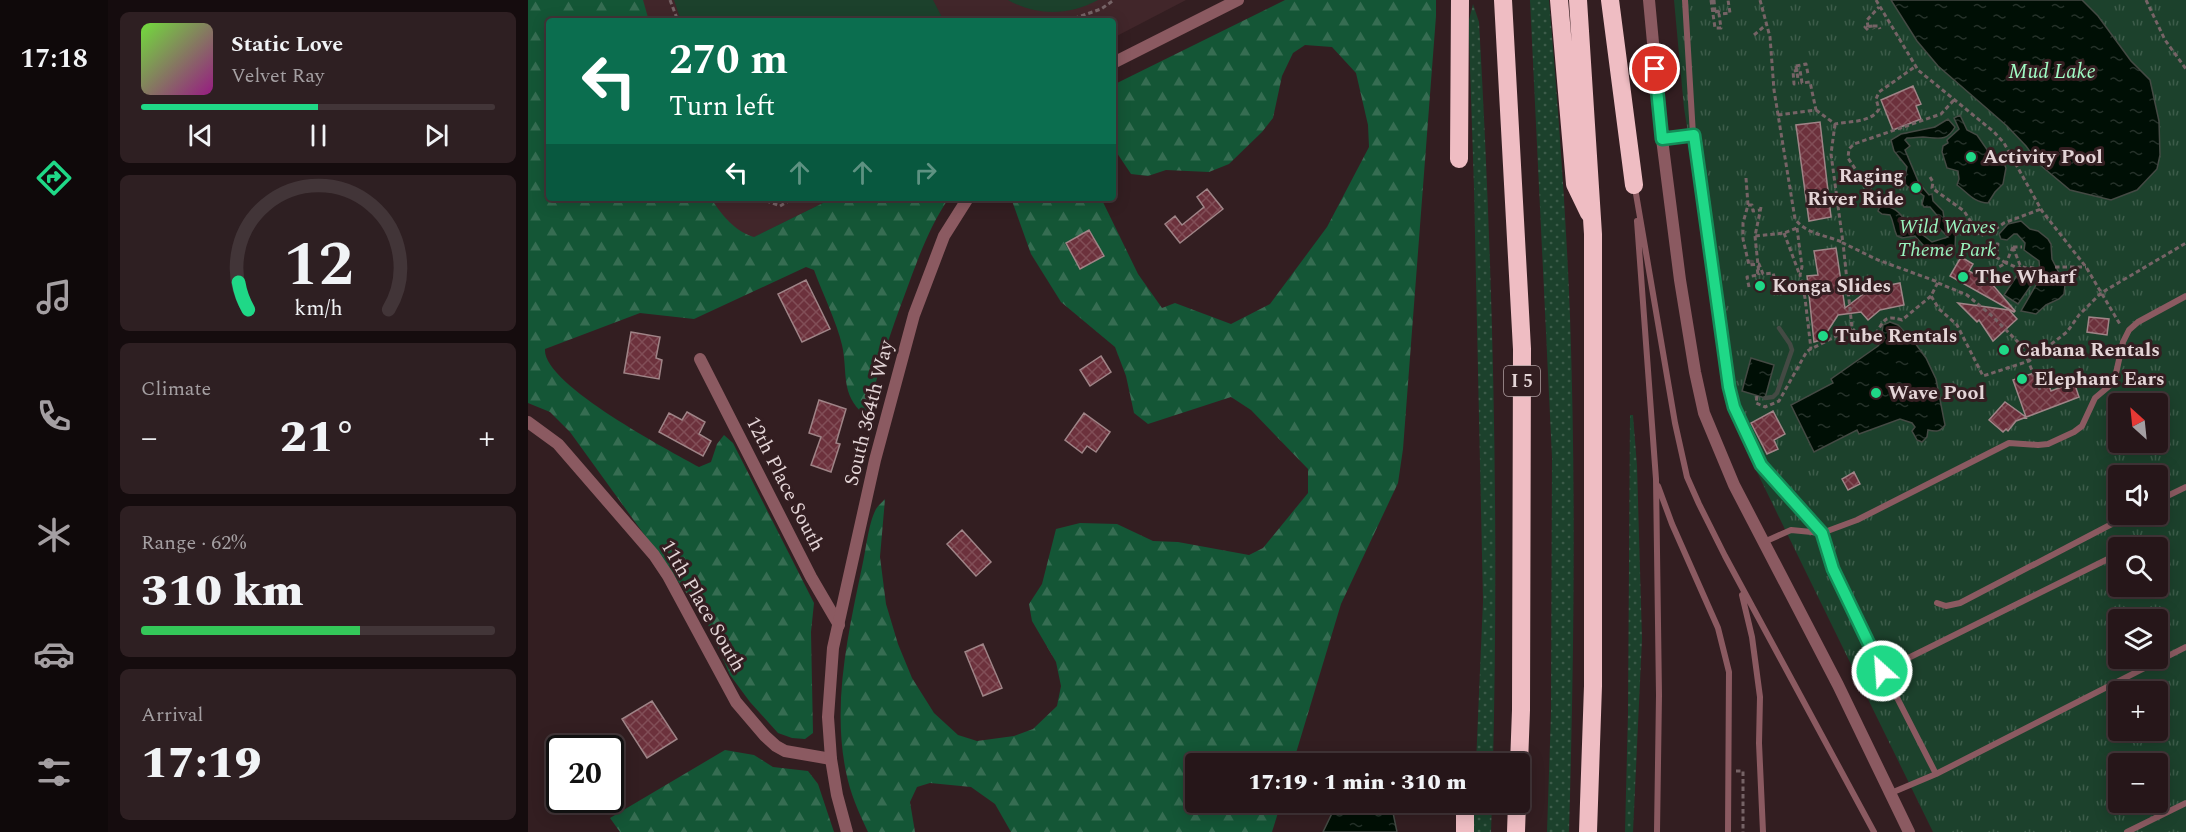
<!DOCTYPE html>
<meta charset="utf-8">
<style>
body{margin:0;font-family:Spectral,serif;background:#2e1f22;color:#f1f3f6;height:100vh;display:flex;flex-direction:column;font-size:22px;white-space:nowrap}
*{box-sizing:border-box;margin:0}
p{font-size:20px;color:#a49fa2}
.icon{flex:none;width:33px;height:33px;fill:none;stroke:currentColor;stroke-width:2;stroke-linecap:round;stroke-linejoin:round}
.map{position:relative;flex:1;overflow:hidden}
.details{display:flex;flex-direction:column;gap:12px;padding:12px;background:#150c0e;width:420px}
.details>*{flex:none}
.guide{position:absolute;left:18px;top:18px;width:570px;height:183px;border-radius:6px;box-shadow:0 3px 15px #0003,0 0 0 2px #423538;background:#0b6e4f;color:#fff;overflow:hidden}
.needle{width:39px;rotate:333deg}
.buttons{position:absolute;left:1580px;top:393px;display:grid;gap:12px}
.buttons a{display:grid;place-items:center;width:60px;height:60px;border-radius:6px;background:#261619;box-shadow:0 3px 15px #0003,0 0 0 2px #423538;font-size:30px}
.speed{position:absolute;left:18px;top:735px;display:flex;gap:12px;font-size:30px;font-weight:700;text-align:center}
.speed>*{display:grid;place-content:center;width:78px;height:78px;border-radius:50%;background:#261619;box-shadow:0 3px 15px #0003,0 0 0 2px #423538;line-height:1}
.speed .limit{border:3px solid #111;border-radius:9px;background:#fff;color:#111}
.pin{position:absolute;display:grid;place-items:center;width:51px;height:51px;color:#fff;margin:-26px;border:3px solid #fff;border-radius:50%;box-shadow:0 2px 6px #0007}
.me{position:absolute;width:66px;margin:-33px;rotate:334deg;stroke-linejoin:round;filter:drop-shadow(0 0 4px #0008)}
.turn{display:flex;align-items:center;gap:21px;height:126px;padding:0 24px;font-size:27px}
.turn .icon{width:78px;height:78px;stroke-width:2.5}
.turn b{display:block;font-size:42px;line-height:51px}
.lanes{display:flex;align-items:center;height:57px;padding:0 24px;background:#0003;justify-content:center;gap:30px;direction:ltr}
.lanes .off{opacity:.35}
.big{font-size:45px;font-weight:800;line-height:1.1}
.details .tile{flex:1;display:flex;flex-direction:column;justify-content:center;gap:9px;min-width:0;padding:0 21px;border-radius:9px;background:#2e1f22}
.details .dial{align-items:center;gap:0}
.dial svg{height:156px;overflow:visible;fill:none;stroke:#423538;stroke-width:7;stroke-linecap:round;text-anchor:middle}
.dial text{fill:#f1f3f6;stroke:none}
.song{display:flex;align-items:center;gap:18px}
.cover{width:72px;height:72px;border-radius:9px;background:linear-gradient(135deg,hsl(100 70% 55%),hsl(310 70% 35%))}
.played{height:6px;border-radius:3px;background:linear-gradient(90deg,#1fd887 50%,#423538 50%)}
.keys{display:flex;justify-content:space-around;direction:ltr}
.heat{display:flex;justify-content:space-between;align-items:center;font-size:33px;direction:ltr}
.charge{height:9px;border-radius:4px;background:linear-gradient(90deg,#34c759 62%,#423538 0)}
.trip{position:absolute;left:657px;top:753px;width:345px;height:60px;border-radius:6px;background:#261619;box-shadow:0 3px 15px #0003,0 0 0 2px #423538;font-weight:800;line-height:60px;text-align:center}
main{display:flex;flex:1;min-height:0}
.dock{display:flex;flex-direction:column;width:108px;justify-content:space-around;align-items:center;background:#0f090a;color:#a49fa2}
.dock .icon{width:42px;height:42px}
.dock .on{color:#1fd887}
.dock b{font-size:27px;color:#f1f3f6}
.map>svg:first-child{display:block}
</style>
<main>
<nav class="dock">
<b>17:18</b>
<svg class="icon on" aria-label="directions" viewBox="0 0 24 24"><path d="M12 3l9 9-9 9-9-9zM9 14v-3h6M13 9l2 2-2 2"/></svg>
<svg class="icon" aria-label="music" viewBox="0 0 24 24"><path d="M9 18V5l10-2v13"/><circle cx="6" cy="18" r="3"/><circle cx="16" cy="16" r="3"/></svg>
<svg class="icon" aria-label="phone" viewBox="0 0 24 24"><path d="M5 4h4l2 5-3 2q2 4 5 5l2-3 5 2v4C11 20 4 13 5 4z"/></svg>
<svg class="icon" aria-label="climate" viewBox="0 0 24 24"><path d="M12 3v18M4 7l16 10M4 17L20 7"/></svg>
<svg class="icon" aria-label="car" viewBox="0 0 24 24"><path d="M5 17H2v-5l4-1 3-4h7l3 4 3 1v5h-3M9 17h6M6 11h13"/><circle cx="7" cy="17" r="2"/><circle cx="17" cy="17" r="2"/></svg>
<svg class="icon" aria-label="filters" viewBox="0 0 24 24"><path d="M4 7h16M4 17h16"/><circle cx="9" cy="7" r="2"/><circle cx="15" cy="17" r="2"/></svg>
</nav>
<section class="details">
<div class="tile">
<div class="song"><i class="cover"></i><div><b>Static Love</b><p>Velvet Ray</p></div></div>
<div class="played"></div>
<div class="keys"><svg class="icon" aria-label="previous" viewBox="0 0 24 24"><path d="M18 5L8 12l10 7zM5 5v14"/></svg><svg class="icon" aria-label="pause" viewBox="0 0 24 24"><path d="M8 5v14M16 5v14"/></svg><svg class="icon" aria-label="next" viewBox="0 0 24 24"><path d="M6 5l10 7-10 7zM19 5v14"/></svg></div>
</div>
<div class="tile dial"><svg viewBox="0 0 100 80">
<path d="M14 69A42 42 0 1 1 86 69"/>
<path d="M14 69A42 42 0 0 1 9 55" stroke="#1fd887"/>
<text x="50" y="56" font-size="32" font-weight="700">12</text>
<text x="50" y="72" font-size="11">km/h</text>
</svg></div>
<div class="tile"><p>Climate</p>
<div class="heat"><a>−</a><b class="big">21°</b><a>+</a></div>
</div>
<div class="tile"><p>Range · 62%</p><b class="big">310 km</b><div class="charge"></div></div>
<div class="tile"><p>Arrival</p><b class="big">17:19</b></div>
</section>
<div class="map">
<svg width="1658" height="832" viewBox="0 0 1658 832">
<defs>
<pattern id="grass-dots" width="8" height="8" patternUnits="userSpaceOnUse" patternTransform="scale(1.5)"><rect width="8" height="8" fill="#1c412c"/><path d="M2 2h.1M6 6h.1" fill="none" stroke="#3d5c4a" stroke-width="1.8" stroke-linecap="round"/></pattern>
<pattern id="forest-firs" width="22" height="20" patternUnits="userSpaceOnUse" patternTransform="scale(1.5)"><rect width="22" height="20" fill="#145636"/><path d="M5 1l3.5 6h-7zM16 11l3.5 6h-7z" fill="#366d52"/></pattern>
<pattern id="park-tufts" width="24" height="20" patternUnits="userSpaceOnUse" patternTransform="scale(1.5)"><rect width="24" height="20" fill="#1c412c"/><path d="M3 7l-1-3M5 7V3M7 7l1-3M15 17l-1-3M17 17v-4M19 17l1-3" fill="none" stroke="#3d5c4a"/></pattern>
<pattern id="water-ripples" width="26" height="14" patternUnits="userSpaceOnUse" patternTransform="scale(1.5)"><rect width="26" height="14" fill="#000f05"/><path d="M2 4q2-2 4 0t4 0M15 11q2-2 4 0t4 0" fill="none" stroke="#253129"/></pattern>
<pattern id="building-cross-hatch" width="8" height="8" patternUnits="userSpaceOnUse" patternTransform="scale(1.5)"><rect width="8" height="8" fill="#6c313c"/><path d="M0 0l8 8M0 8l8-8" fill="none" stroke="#814e57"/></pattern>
</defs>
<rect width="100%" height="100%" fill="#331e21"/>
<path fill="#41262a" d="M0,0H658L585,38V21H21Z
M90,198H305L132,284Z"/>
<path fill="url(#grass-dots)" d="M1002,0H1021C1030,105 1038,211 1042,316C1048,488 1046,660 1041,832H1019L1023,713L1024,457Z
M945,4L951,22C965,269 971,516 965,764L948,763L955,601L946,188L941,37V20Z
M1102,415H1105L1109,466L1114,639L1105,832H1097L1100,713Z
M946,803H964L963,832H945Z"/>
<path fill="url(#forest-firs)" d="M0,0H115L121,21H21V198H183C193,215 208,232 226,237L305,198H421C401,227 389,261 377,294C362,333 351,368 341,409L336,414C312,395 320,371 314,345C309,323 294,292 286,270L278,267L166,319L112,313L17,349C14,384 142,451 171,467L183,462L189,444L196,435L205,443L286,603L283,632L285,733L277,739L264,738L250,733L222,702L202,675L178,620L42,432L22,412L0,403Z
M757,0H908V16L875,449L870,483L813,604L765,763L668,764V802L753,803L744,832H483L467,804L443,787L402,783L389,787L382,802L387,832H340C331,813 322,793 318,772C304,704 320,634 334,567C338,551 340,524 348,509C350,506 354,502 357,499L352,557L358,604L370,644L384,678L406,713L430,735L449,741L486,736L505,729L529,706L533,686L528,662L504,621L501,604L514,584L528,529L552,523L589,524L625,541L650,542L721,555L735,548L780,493V469L723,410L703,397L620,424L606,413L598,376L587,347L533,302L503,254L483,198H573L610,274L634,308L647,303L703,324L742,304L799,227L841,147L840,125L828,73L804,47L777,45L765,53L754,76L745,118L734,132L701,164L681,172L638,170L620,176L603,174L585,147V85Z
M197,750L226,755L245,767L280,771L290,784L306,832H92L82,818Z"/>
<path fill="url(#park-tufts)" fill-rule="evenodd" d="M1146,0H1658V832H1405L1226,466L1199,398L1183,276L1156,108ZM1590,404H1629V442H1590ZM1590,476H1629V514H1590ZM1590,548H1629V586H1590ZM1590,620H1629V658H1590ZM1590,692H1629V730H1590ZM1590,764H1629V802H1590Z"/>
<path fill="#1c412c" d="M146,0H405L416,21H153Z
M480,0H570C541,16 508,16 480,0Z"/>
<path fill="url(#water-ripples)" stroke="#444a44" stroke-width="1.5" d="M1363,0H1554L1570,16L1603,61L1622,80L1631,121L1632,155L1629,169L1609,190L1583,200L1542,190L1511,164L1498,146L1479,126L1410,66L1389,41Z
M1432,115L1439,130L1449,135L1460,151L1474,159L1478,168L1475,184L1467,192L1460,203C1446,203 1439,192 1429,185L1431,179L1430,171L1419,168L1414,152L1415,146L1420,143L1419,140L1431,129L1426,118Z
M1420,119L1427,127C1419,142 1410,138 1395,137C1390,137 1385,138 1379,138L1377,140L1382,146L1377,150L1391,183L1401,195L1404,194L1405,201L1415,211L1416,218L1428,223L1427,249L1422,256L1416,257L1396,246L1387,236L1374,238L1369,236C1365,228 1366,222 1362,215L1354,214L1350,211L1352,206C1365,205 1371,212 1379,222H1388L1393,228L1391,232L1404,242L1420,237L1410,227L1409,223L1412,219L1402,207H1396L1394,204L1396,196C1381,182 1373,195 1379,167L1366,151L1363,140L1373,134L1407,127Z
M1493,221L1502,229L1510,231L1520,239L1523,244L1524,259L1537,285L1536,294L1531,299L1518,305L1508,314L1493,311L1508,285L1510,284L1508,277L1512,271L1511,261L1496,250L1497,243L1489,234H1486L1479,240L1473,239L1471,234L1480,224Z
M1490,274L1504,284L1490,304L1476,295Z
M1362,322L1370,325L1387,343L1398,358L1408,379L1417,425C1412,432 1408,432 1400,430L1399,437L1394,442L1389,440L1384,431L1387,427L1384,423L1372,419L1331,434L1329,430L1286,452L1263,405L1305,383L1303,379L1350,346L1357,338L1354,333L1355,325Z
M1223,358L1246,365L1237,398L1214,391Z
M809,803H863L869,832H795Z"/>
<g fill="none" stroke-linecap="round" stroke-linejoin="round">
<path stroke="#444a44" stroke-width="4.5" d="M1222,262H1224
M1237,398L1245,397L1249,393L1264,350L1262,344L1251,328"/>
</g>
<path fill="url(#building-cross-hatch)" stroke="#9f8487" stroke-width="1.5" d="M1385,86L1393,104L1388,106L1393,119L1365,130L1353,100Z
M1292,122L1303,217L1281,221L1268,125Z
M679,189L695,209L652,243L637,224L647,216L654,225L676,207L669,197Z
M561,230L576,256L552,269L538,243Z
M1308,248L1317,308L1342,289L1372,283L1376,305L1352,310L1340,320L1333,312L1310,315L1299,332L1300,338L1286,342L1279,276L1290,275L1286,251Z
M1433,257L1445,264L1441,271L1464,284L1487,311L1486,312L1422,276Z
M278,280L302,329L274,342L250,294Z
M1430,303L1481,310L1489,319L1465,341L1451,320L1449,322Z
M1561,317L1581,319L1579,335L1559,332Z
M103,332L132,337L128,358L134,360L131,379L96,373Z
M573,356L583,372L562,386L552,370Z
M1515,370L1523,391L1546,382L1551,397L1488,421L1480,431L1478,429L1475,432L1461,420L1477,402L1498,417L1485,380Z
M291,400L318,409L308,443L312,444L303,472L283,465L293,437L281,433Z
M1245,411L1257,434L1246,440L1250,449L1239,454L1223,423Z
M159,412L177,422L171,434L183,441L175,456L131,432L141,413L154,420Z
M556,413L582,432L568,452L559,446L554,453L537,440Z
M1326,472L1332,484L1320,490L1314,479Z
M434,530L463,562L448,576L419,544Z
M455,644L474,688L455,696L437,652Z
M124,701L149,739L119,758L94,719Z"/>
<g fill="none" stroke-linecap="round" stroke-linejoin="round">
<path stroke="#766366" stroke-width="3" stroke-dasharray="4.5 3" stroke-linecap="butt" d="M142,0L150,21
M1183,0L1187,28H1193L1191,14L1202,13L1200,0
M1186,0L1187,12
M1232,0L1242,37L1246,90L1267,219C1279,235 1299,235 1316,243
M1348,0L1390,70L1466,132L1476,143L1514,211L1558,267L1593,326
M1618,0L1637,40L1658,69
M1187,12L1191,11V8
M539,21L573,9L586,0
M1345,26H1351L1352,29
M1340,27L1339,20L1351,7
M1340,30L1337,27L1345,26L1346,29
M1226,35L1239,24
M1268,66L1278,64L1280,74
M1288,110L1307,124C1321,121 1343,123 1351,109L1348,99L1351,92L1388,66
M1250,115L1288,110L1282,82L1274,83L1272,70L1265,71L1266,84L1271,83
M1307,124L1303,154L1315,243
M1402,177L1405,182L1404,188L1436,211L1452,236L1466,230L1476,223L1513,209
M1218,178L1220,205L1215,223V239L1221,265L1231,264L1235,274L1245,273L1248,283L1244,284
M231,198L252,206L266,198
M1220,205H1224L1225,211L1232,210
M1352,206L1320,158L1321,149L1326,144L1413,114L1426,100
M1233,207L1227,236L1256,233L1269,228
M1269,228L1274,267L1272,275L1277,298L1283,349
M1256,233L1271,273
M1468,244H1470L1468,257L1478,263L1469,268
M1485,247L1492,265L1497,268L1501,267L1509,269
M1485,247L1478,263L1490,268L1493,267
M1485,247H1494
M1527,267H1558
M1410,283L1439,295L1463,315L1494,346L1512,390
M1221,287L1219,277L1230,275L1229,267L1232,266
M1403,296L1374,320C1352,313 1356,326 1345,336C1343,338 1339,339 1336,341L1324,328L1315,243L1350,260L1410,282L1403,296L1411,309L1429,325L1455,376L1501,361L1539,332L1551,315L1573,293L1658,243
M1229,396L1228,403L1237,407L1251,401L1279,351L1324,328
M1208,771H1215V832"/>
<path stroke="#8b5a61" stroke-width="6" d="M1157,0L1165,135L1201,387L1205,407L1233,465L1294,533L1305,569L1312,586L1408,774
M1134,139L1165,135
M1107,188L1147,423L1159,477L1171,504L1197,556L1346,832
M1109,221L1128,479L1131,695L1129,832
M1130,486L1144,524L1190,628L1201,672L1200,832
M1629,501L1658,487
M1236,542L1263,530L1294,533L1329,520L1481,443L1510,445L1520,444L1546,432L1554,426L1567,398L1586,382L1595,342L1601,330L1610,322L1658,296
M1603,548L1613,542
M1214,595L1224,637L1232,697L1231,743L1235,832
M1409,603L1418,606L1432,603L1603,514
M1354,671L1590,554
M1363,793L1408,774L1658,647
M1599,832L1658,803"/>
<path stroke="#8b5a61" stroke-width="12" d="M172,359L283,577L311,625
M0,422L30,444L126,555L140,576L208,702L237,736L248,746L257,751L303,759"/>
<path stroke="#8b5a61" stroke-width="12" d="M1121,0L1134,139L1152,280L1167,372L1176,413L1206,485L1310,685L1381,832
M585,63L710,0
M319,832L309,795L303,759L300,717L305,648L347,460L386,315L416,236L440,198"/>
<path stroke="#efbdc3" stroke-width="18" d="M975,0L994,349L993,710L991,764
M1031,0L1047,184L1061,213
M1050,0L1065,234V686L1060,832
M1082,0L1106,185
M931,159L932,0
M937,832V802
M988,832L989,802"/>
<path stroke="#766366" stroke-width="3" stroke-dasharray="4.5 3" stroke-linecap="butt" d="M1268,66L1270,79
M1227,236L1231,275"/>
</g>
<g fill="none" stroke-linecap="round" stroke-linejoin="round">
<g stroke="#148c58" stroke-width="15">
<path id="route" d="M1127,69L1134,139L1166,135L1201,387L1206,407L1233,465L1294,533L1305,569L1354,671"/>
</g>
<use href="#route" stroke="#1fd887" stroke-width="10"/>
</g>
<g fill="#1fd887" stroke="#331e21" stroke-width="2">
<circle cx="1443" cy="157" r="6"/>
<circle cx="1388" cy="188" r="6"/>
<circle cx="1435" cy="277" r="6"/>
<circle cx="1232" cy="286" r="6"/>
<circle cx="1295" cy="336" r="6"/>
<circle cx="1476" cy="350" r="6"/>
<circle cx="1494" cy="379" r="6"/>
<circle cx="1348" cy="393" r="6"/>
</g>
<g text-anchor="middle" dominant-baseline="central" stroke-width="6" stroke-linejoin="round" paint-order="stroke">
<rect fill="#331e21" stroke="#af9ea0" stroke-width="1.5" x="976" y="366" width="36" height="30" rx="4.5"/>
<g font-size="18" font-weight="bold" fill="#e4d5d7">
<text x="994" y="381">I 5</text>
</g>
<g font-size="20" font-weight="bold" fill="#e4d5d7" stroke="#331e21" text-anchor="start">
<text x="1455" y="157">Activity Pool</text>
<text x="1376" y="176" text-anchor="end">Raging<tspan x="1376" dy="23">River Ride</tspan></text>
<text x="1447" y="277">The Wharf</text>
<text x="1244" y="286">Konga Slides</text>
<text x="1307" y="336">Tube Rentals</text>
<text x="1488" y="350">Cabana Rentals</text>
<text x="1506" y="379">Elephant Ears</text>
<text x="1360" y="393">Wave Pool</text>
</g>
<g font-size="20" font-style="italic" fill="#99f4be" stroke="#331e21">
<text x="1419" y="227">Wild Waves<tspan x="1419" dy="23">Theme Park</tspan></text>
</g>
<g font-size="20" fill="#e4d5d7" stroke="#331e21">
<text transform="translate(341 413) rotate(-76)">South 364th Way</text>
<text transform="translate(257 484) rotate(63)">12th Place South</text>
<text transform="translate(175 606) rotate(60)">11th Place South</text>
</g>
<g font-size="21" font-style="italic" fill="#a0fbc4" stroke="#331e21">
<text x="1524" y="72">Mud Lake</text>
</g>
</g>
</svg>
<div class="buttons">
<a><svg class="needle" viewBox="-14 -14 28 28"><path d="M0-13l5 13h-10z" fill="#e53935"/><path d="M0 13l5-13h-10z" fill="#a49fa2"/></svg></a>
<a><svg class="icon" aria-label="sound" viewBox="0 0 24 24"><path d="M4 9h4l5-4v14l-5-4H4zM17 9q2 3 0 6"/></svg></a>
<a><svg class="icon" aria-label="search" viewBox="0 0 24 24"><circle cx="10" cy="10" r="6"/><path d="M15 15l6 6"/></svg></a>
<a><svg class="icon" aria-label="layers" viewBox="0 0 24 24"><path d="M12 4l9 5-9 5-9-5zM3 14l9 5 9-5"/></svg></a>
<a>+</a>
<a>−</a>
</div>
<div class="speed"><div class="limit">20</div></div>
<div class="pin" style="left:1127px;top:69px;background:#d93025"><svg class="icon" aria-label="arrive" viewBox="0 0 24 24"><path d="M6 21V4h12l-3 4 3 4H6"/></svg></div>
<svg class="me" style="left:1354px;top:671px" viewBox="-20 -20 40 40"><circle r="17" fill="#1fd887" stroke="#fff" stroke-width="3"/><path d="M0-11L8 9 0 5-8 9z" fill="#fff"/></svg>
<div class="trip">17:19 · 1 min · 310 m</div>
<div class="guide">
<div class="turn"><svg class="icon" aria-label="left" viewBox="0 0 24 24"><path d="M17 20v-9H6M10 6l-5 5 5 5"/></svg><div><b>270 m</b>Turn left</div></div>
<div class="lanes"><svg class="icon" aria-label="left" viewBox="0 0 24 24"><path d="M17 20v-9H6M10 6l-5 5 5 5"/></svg><svg class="icon off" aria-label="ahead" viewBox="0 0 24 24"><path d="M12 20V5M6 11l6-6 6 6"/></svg><svg class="icon off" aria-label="ahead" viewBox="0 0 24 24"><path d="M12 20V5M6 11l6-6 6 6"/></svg><svg class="icon off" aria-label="right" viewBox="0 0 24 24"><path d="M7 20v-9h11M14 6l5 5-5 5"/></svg></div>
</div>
</div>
</main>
